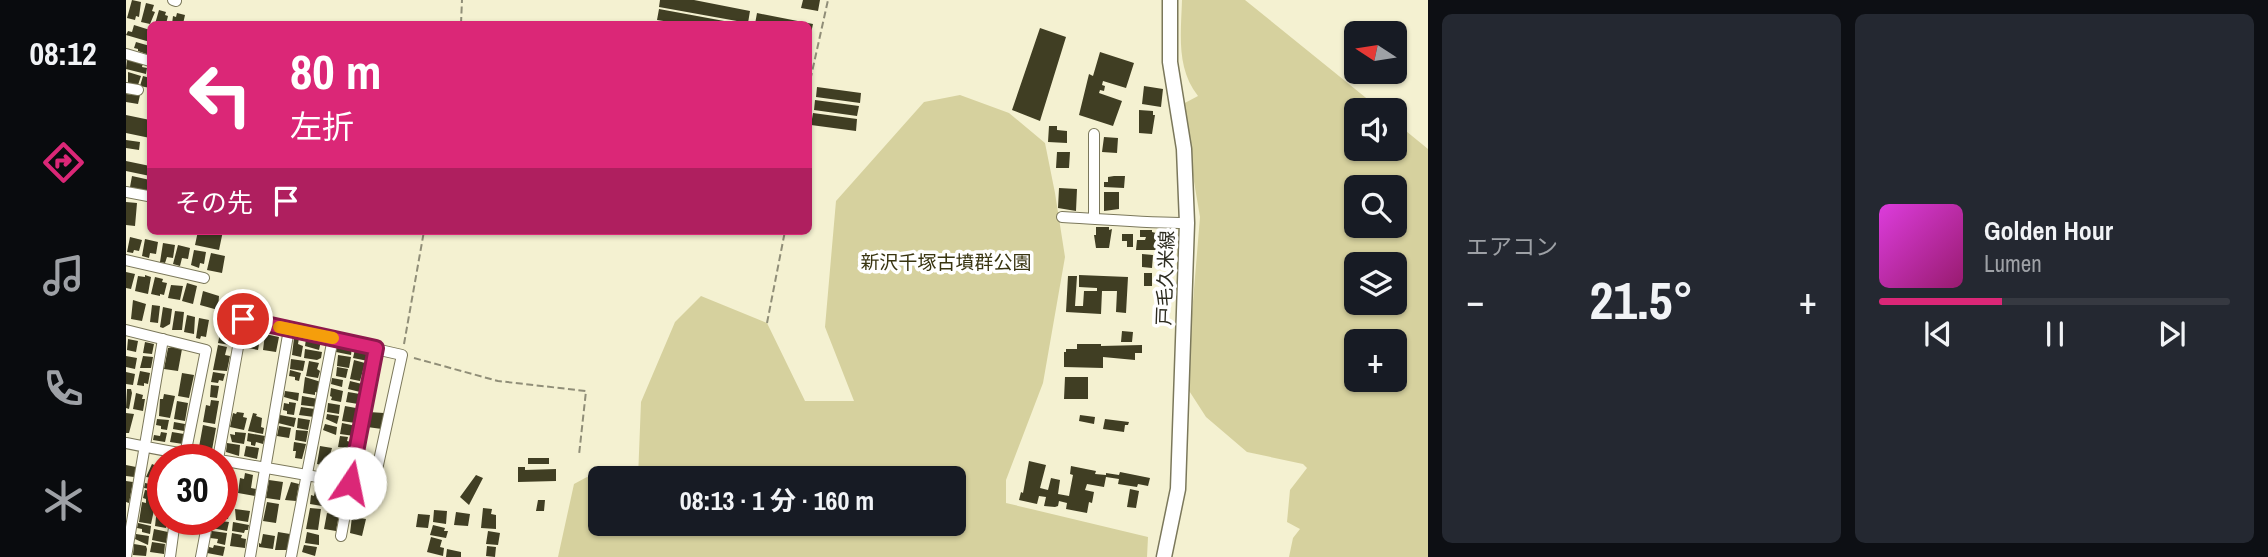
<!DOCTYPE html>
<html lang="ja">
<meta charset="utf-8">
<style>
body{margin:0;font-family:"Archivo Narrow","Noto Sans JP",sans-serif;background:#242831;color:#f1f3f6;height:100vh;display:flex;flex-direction:column;font-size:26px;white-space:nowrap}
*{box-sizing:border-box;margin:0}
p{font-size:23px;color:#9ea1a6}
.icon{flex:none;width:38px;height:38px;fill:none;stroke:currentColor;stroke-width:2;stroke-linecap:round;stroke-linejoin:round}
.map{position:relative;flex:1;overflow:hidden}
.side{display:flex;flex-direction:column;gap:14px;padding:14px;background:#0d0f14;width:840px}
.side>*{flex:none}
.top-card{position:absolute;left:21px;top:21px;width:665px;height:214px;border-radius:10px;box-shadow:0 2px 5px #0004;background:#db2777;color:#fff;overflow:hidden}
.needle{width:46px;rotate:282deg}
.buttons{position:absolute;left:1218px;top:21px;display:grid;gap:14px}
.buttons a{display:grid;place-items:center;width:63px;height:63px;border-radius:10px;background:#171b24;box-shadow:0 2px 5px #0004;font-size:35px}
.speed{position:absolute;left:21px;top:444px;display:flex;gap:14px;font-size:35px;font-weight:700;text-align:center}
.speed>*{display:grid;place-content:center;width:91px;height:91px;border-radius:50%;background:#171b24;box-shadow:0 2px 5px #0004;line-height:1}
.speed .limit{border:10px solid #d22;background:#fff;color:#111}
.pin{position:absolute;display:grid;place-items:center;width:60px;height:60px;color:#fff;margin:-30px;border:4px solid #fff;border-radius:50%;box-shadow:0 2px 7px #0007}
.me{position:absolute;width:77px;margin:-38px;rotate:11deg;stroke-linejoin:round;filter:drop-shadow(0 0 5px #0008)}
.turn{display:flex;align-items:center;gap:24px;height:147px;padding:0 28px;font-size:32px}
.turn .icon{width:91px;height:91px;stroke-width:2.5}
.turn b{display:block;font-size:49px;line-height:60px}
.then{display:flex;align-items:center;height:66px;padding:0 28px;background:#0003;gap:14px;font-size:26px}
.big{font-size:52px;font-weight:700;line-height:1.1}
.side .widget{flex:1;display:flex;flex-direction:column;justify-content:center;gap:10px;min-width:0;padding:0 24px;border-radius:10px;background:#242831}
.song{display:flex;align-items:center;gap:21px}
.cover{width:84px;height:84px;border-radius:10px;background:linear-gradient(135deg,hsl(300 70% 55%),hsl(320 70% 35%))}
.played{height:7px;border-radius:4px;background:linear-gradient(90deg,#db2777 35%,#363941 35%)}
.keys{display:flex;justify-content:space-around;direction:ltr}
.heat{display:flex;justify-content:space-between;align-items:center;font-size:38px;direction:ltr}
.side .tiles{flex:1;display:grid;gap:14px;grid-template-columns:repeat(2,1fr)}
.trip{position:absolute;left:462px;top:466px;width:378px;height:70px;border-radius:10px;background:#171b24;box-shadow:0 2px 5px #0004;font-weight:700;line-height:70px;text-align:center}
main{display:flex;flex:1;min-height:0}
.dock{display:flex;flex-direction:column;width:126px;justify-content:space-around;align-items:center;background:#090b0e;color:#9ea1a6}
.dock .icon{width:49px;height:49px}
.dock .current{color:#db2777}
.dock b{font-size:32px;color:#f1f3f6}
.map>svg:first-child{display:block}
</style>
<main>
<nav class="dock">
<b>08:12</b>
<svg class="icon current" aria-label="directions" viewBox="0 0 24 24"><path d="M12 3l9 9-9 9-9-9zM9 14v-3h6M13 9l2 2-2 2"/></svg>
<svg class="icon" aria-label="music" viewBox="0 0 24 24"><path d="M9 18V5l10-2v13"/><circle cx="6" cy="18" r="3"/><circle cx="16" cy="16" r="3"/></svg>
<svg class="icon" aria-label="phone" viewBox="0 0 24 24"><path d="M5 4h4l2 5-3 2q2 4 5 5l2-3 5 2v4C11 20 4 13 5 4z"/></svg>
<svg class="icon" aria-label="climate" viewBox="0 0 24 24"><path d="M12 3v18M4 7l16 10M4 17L20 7"/></svg>
</nav>
<div class="map">
<svg width="1302" height="557" viewBox="0 0 1302 557">
<rect width="100%" height="100%" fill="#f4f1d1"/>
<path fill="#d6d19e" fill-rule="evenodd" d="M1056,0H1119L1255,110H1230V149H1269V122L1302,149V557H1163L1167,538L1174,529L1161,522L1164,490L1181,468L1177,464L1121,452L1080,417L1060,386L1074,217L1055,105L1072,96C1050,68 1055,34 1056,0ZM1230,187H1269V226H1230ZM1230,264H1269V303H1230ZM1230,341H1269V380H1230Z
M834,95L883,113L919,143L929,193L939,257L917,383L880,480V503L1022,537L1021,557H432L448,484L461,477L474,480V523H828V478H512L515,402L549,322L575,296L641,323L679,401H728L699,327L710,201L798,102Z"/>
<path fill="#403e23" d="M6,0L15,2L13,17L10,16L9,20L1,18Z
M534,0H568L624,11L622,23L533,7Z
M677,0H694L692,11L675,8Z
M20,3L28,5L26,11L29,12L24,24L15,22Z
M533,9L609,23V24H557L531,20Z
M33,10L40,12L39,15L42,16L40,24H29Z
M51,13L59,15L57,24H46L47,16L50,17Z
M631,13L687,24L684,38L682,24H629Z
M8,25L24,30V42L0,35L2,31L6,32Z
M914,28L940,37L914,121L886,110Z
M10,42L24,46L23,55L12,51V49L8,48Z
M974,52L1008,63L1000,88L977,81L976,85L979,86L978,91L974,90L973,93L996,101L987,126L953,115L963,74L967,76Z
M1,59L17,63L16,67L21,68L20,74L0,69Z
M2,72L15,76L12,85L2,83Z
M17,76L24,78V88L14,86Z
M1018,86L1037,89L1035,107L1016,104Z
M691,87L735,93L734,103L690,97Z
M0,94L14,95L12,104L0,102Z
M689,100L733,106L731,116L688,110Z
M1013,110L1027,111V115H1029L1026,134L1013,133Z
M687,113L731,119L730,131L685,125Z
M0,115L24,120V138L0,133Z
M923,126H931V130L941,131V143L922,142Z
M978,137L992,138L991,153L976,152Z
M0,140L14,142L13,150L0,148Z
M931,152H944L943,168H930Z
M0,161L24,166V176L0,171Z
M6,176L24,180V191L4,187Z
M988,176H999L998,188L978,187V182H982V177Z
M933,188L951,189L950,211L932,208Z
M978,192H993V209L978,211Z
M0,202L11,203L9,226L0,225Z
M970,227H983V230L986,229L983,248H970L968,235H970Z
M1014,230H1026V232L1030,233V236L1035,237L1034,250H1010L1011,240H1019L1020,237H1014Z
M72,231H97L93,250L69,245Z
M996,234H1007V247H1001V241H996Z
M4,237L16,240L13,251L8,250L7,253L1,252Z
M19,239L32,242L30,254L24,253L23,258L16,256Z
M37,243L49,245L47,258L41,257L39,263L34,262Z
M52,245L64,248L62,259L56,258L54,266L47,264Z
M68,250L80,252L78,264L74,263L73,268L65,265Z
M85,253L99,256L96,273L81,270Z
M1016,254L1027,255L1026,268L1016,267Z
M0,272L9,274L5,289L0,288Z
M1018,273H1026V286H1018Z
M19,275L25,277L22,294L9,291L12,276L19,277Z
M953,275L1002,277L1000,313L990,312L991,291H976L975,314L940,312L942,276H951L949,306H957L958,291H971V288L953,287Z
M29,277L37,279L36,282L41,283L38,295L34,294V296L25,294Z
M61,283L71,286L67,304L56,301Z
M45,285L57,286L54,300L42,298Z
M77,291L93,296L92,310L74,305Z
M7,300L20,304L16,321L5,319Z
M26,305L34,306L32,323L24,322Z
M37,307L46,309L44,324L37,328L34,327Z
M49,311L58,312L56,330H46Z
M61,315L69,317L68,334L58,332Z
M73,318L83,320L80,337L75,336L74,339L70,338Z
M129,327L133,328L132,332L135,333L132,350L117,347L119,334L127,335Z
M95,328L108,330L104,345L92,343Z
M996,331L1007,332L1006,342H995Z
M139,334L153,337L150,352L137,350Z
M183,337L195,341L193,350L179,346L180,339L183,340Z
M168,338H173L172,344L177,346L175,357L166,355Z
M2,339L12,341L10,352L1,350Z
M19,342L28,344L26,354L17,353Z
M951,344H975V346L1016,345V353H1009V360L977,357V368L938,367V352H940V349H951Z
M92,345L101,347L99,355L104,356L101,371L87,370Z
M211,345L226,347L225,355L210,352Z
M46,347L56,349L52,371L38,369L42,348Z
M179,349L196,352L195,358L191,360L178,358Z
M229,349L240,351L239,354L243,355L242,361L227,358Z
M212,355L225,357L223,368L211,366Z
M0,356L11,358L9,369L0,367Z
M17,356L27,357L25,368H14Z
M165,359L179,361L177,371L164,369Z
M228,360L239,363L234,381L224,379Z
M183,361L193,363L191,369L194,371L192,378L180,376Z
M211,367L222,369L220,378L210,376Z
M164,370L175,373L173,381L169,380V377L163,376Z
M14,371L24,373L22,384L18,383V386L11,385Z
M0,372L9,374L7,385L0,384Z
M87,372L99,374L97,381L93,380L92,383L85,382Z
M56,373L68,375L63,398L52,396Z
M179,377L195,382L193,393L189,392V395L177,393Z
M939,377H962V399H938Z
M206,378L217,380L216,387L205,384Z
M224,381L236,384L234,392L222,389Z
M85,385L93,386L91,398L84,397Z
M205,388L217,391L215,402L205,400L206,397L204,396Z
M1,389H5L6,393L3,409L0,408Z
M159,391L173,393L172,401L158,397Z
M222,392L234,394L232,404L220,402Z
M10,393L17,395L16,399H19L17,411L7,409Z
M38,394L49,396L44,418L33,416L34,399H37Z
M176,396L192,399L191,407L175,405Z
M85,400L93,401L89,424L77,422L80,405L84,406Z
M51,401L62,403L59,421L48,419Z
M163,402L170,403L168,415L161,414V411L157,410L158,403L163,404Z
M202,403L214,405L213,414L201,412Z
M219,406L230,408L229,423L216,421Z
M175,407L189,409L188,417L173,415Z
M111,412L118,413L117,417L121,418L118,430L104,427L107,413L110,414Z
M243,412L258,413L256,429L241,427Z
M0,413L8,414L3,433H0Z
M127,413L131,414L130,416L136,418L135,427L138,428L137,434L122,431Z
M201,414L213,416L211,424L200,419Z
M154,415L170,418L168,427L152,423Z
M954,415L969,417L968,424L953,421Z
M172,418L184,420L182,430L171,428Z
M31,419L43,420L41,430L35,429V426L30,425Z
M979,419L1003,422L1002,425H999L998,432L977,429Z
M48,422L59,424L58,431L47,429Z
M216,423L230,426L228,436L214,434Z
M199,424L211,427L210,435L197,430Z
M77,425L90,428L86,450L73,447Z
M153,426L165,428L163,438L151,436Z
M170,430L182,431L180,442L169,440Z
M35,432L41,433L39,442L27,440L28,435L34,436Z
M46,432L58,434L57,444L44,442Z
M109,432L120,433L118,444L106,442L104,434L109,435Z
M122,433L139,436L137,444L130,442L129,446L125,445V442L121,441Z
M214,436L222,437L221,441L225,442L224,448L212,447Z
M168,442L180,444L176,459L169,458L170,451H167Z
M101,443L114,445L113,456L100,452Z
M120,446L133,448L131,459L118,456Z
M194,446L206,448L201,466L191,464Z
M210,457L219,458L218,463L222,464L221,473L208,471Z
M402,458H423V464H402Z
M903,461L920,465L914,488L922,490L925,478L934,480L932,494L943,496L947,475L944,474L945,466L970,471L969,474L980,475V473L993,475L994,472L1024,478L1022,486L1012,484L1011,487L992,484L993,479L980,477L978,487L961,484L959,490L968,492L966,503L963,502L961,513L940,509L941,503L933,501L932,506L929,507L918,506L920,497L913,496L911,504L893,500L895,492L897,493Z
M236,462L247,464L245,476L234,474Z
M26,464L35,468L33,479L20,477Z
M0,465L10,467L8,477L0,476Z
M392,467H399V470L430,469V481L392,482Z
M96,473L109,476L106,493L96,491Z
M119,473L127,475L125,488L130,489L129,496L112,493L114,478L118,479Z
M350,475L357,478L343,505L334,497Z
M24,479L32,481L31,490L18,488L19,483L24,484Z
M143,480L157,482L154,500L140,498Z
M0,481L7,482L3,503L0,502Z
M165,482L173,484L170,501L159,500Z
M1004,489L1013,491L1010,508L1001,507Z
M19,490L32,492L25,524L13,522L16,502L20,503V499L17,498Z
M208,490L216,492L213,511L201,508Z
M189,491L198,492L196,506L184,504L185,495L188,496Z
M96,496L106,497L102,519L96,518Z
M230,498L240,500L237,514L227,512Z
M412,500H419L418,511H410Z
M141,502L153,504L150,523L137,521Z
M184,508L195,509L192,530L180,529Z
M357,508L366,509L365,514L370,515V529L355,528Z
M31,509L37,510V520H42L40,528L29,526Z
M109,509L124,511L122,522L110,520Z
M308,510L321,511L320,524L307,522Z
M330,512L344,514L342,526L328,525Z
M201,513L213,515L210,531L198,529Z
M292,514L304,515L302,528L290,527Z
M226,517L240,519L236,536L224,533Z
M61,520H74V531L59,529Z
M87,520L103,522L101,531L86,528Z
M107,522L123,525L122,530H119L118,533L106,531Z
M12,523L25,526L24,534L16,532V529L11,528Z
M307,525L319,528L318,531H322L320,538L304,535Z
M28,529L42,532L40,543L26,540Z
M86,531L101,533L99,545L91,543L92,539L84,538Z
M362,531L374,533L372,545L360,544Z
M152,532L164,534L162,550H149Z
M181,532L193,535V545L179,543Z
M106,533L116,535L115,538L120,539L119,548L104,546Z
M10,534L23,536L22,545L9,539Z
M137,534L149,536L147,549L133,547V543L135,544Z
M305,537L316,540L314,547L318,548L317,556L301,552Z
M26,542L39,544L38,554L24,552Z
M8,544L20,546L21,549L20,556L7,555Z
M88,545L99,547L97,556L81,553L83,547L87,548Z
M178,545L191,547L189,556L176,552Z
M361,546L370,547L369,557L360,556Z
M321,549L335,552V557H320Z"/>
<g fill="none" stroke-linecap="round" stroke-linejoin="round">
<g stroke="#7b785b" stroke-width="12">
<path id="street" d="M47,0L50,1
M0,54L24,61
M0,88L12,90
M0,192L22,196
M936,217C978,219 1019,223 1061,223
M968,218V134
M0,260L78,278
M0,330L80,350L58,460
M0,443C82,460 165,470 247,488L276,355L117,319L92,459V460
M215,536L250,348
M0,557L37,339
M44,557L49,520
M75,557L82,520
M124,557L163,329
M165,557L207,338"/>
</g>
<g stroke="#7b785b" stroke-width="17">
<path id="secondary" d="M1038,557L1052,489L1061,223L1058,149L1044,62V0"/>
</g>
<path stroke="#908e78" stroke-width="2" stroke-dasharray="7 3.5" stroke-linecap="butt" d="M335,24L336,0
M682,90L702,0
M641,323L659,231
M278,344L298,231
M288,358L372,381L460,391L453,455"/>
<use href="#street" stroke="#fff" stroke-width="10"/>
<use href="#secondary" stroke="#fff" stroke-width="14"/>
</g>
<g fill="none" stroke-linecap="round" stroke-linejoin="round">
<g stroke="#8e194d" stroke-width="18">
<path id="route" d="M117,319L250,348L224,483"/>
</g>
<use href="#route" stroke="#db2777" stroke-width="12"/>
<path stroke="#f59e0b" stroke-width="12" d="M153,327L207,338"/>
</g>
<g text-anchor="middle" dominant-baseline="central" stroke-width="7" stroke-linejoin="round" paint-order="stroke">
<g font-size="19" fill="#393511" stroke="#fff">
<text x="820" y="262">新沢千塚古墳群公園</text>
</g>
<g font-size="19" fill="#2d2c20" stroke="#fff">
<text transform="translate(1039 278) rotate(-88)">戸毛久米線</text>
</g>
</g>
</svg>
<div class="buttons">
<a><svg class="needle" viewBox="-14 -14 28 28"><path d="M0-13l5 13h-10z" fill="#e53935"/><path d="M0 13l5-13h-10z" fill="#9ea1a6"/></svg></a>
<a><svg class="icon" aria-label="sound" viewBox="0 0 24 24"><path d="M4 9h4l5-4v14l-5-4H4zM17 9q2 3 0 6"/></svg></a>
<a><svg class="icon" aria-label="search" viewBox="0 0 24 24"><circle cx="10" cy="10" r="6"/><path d="M15 15l6 6"/></svg></a>
<a><svg class="icon" aria-label="layers" viewBox="0 0 24 24"><path d="M12 4l9 5-9 5-9-5zM3 14l9 5 9-5"/></svg></a>
<a>+</a>
</div>
<div class="speed"><div class="limit">30</div></div>
<div class="pin" style="left:117px;top:319px;background:#d93025"><svg class="icon" aria-label="arrive" viewBox="0 0 24 24"><path d="M6 21V4h12l-3 4 3 4H6"/></svg></div>
<svg class="me" style="left:224px;top:483px" viewBox="-20 -20 40 40"><circle r="19" fill="#fff"/><path d="M0-13L10 11 0 6-10 11z" fill="#db2777"/></svg>
<div class="trip">08:13 · 1 分 · 160 m</div>
<div class="top-card">
<div class="turn"><svg class="icon" aria-label="left" viewBox="0 0 24 24"><path d="M17 20v-9H6M10 6l-5 5 5 5"/></svg><div><b>80 m</b>左折</div></div>
<div class="then">その先<svg class="icon" aria-label="arrive" viewBox="0 0 24 24"><path d="M6 21V4h12l-3 4 3 4H6"/></svg></div>
</div>
</div>
<section class="side">
<div class="tiles">
<div class="widget"><p>エアコン</p>
<div class="heat"><a>−</a><b class="big">21.5°</b><a>+</a></div>
</div>
<div class="widget">
<div class="song"><i class="cover"></i><div><b>Golden Hour</b><p>Lumen</p></div></div>
<div class="played"></div>
<div class="keys"><svg class="icon" aria-label="previous" viewBox="0 0 24 24"><path d="M18 5L8 12l10 7zM5 5v14"/></svg><svg class="icon" aria-label="pause" viewBox="0 0 24 24"><path d="M8 5v14M16 5v14"/></svg><svg class="icon" aria-label="next" viewBox="0 0 24 24"><path d="M6 5l10 7-10 7zM19 5v14"/></svg></div>
</div>
</div>
</section>
</main>
